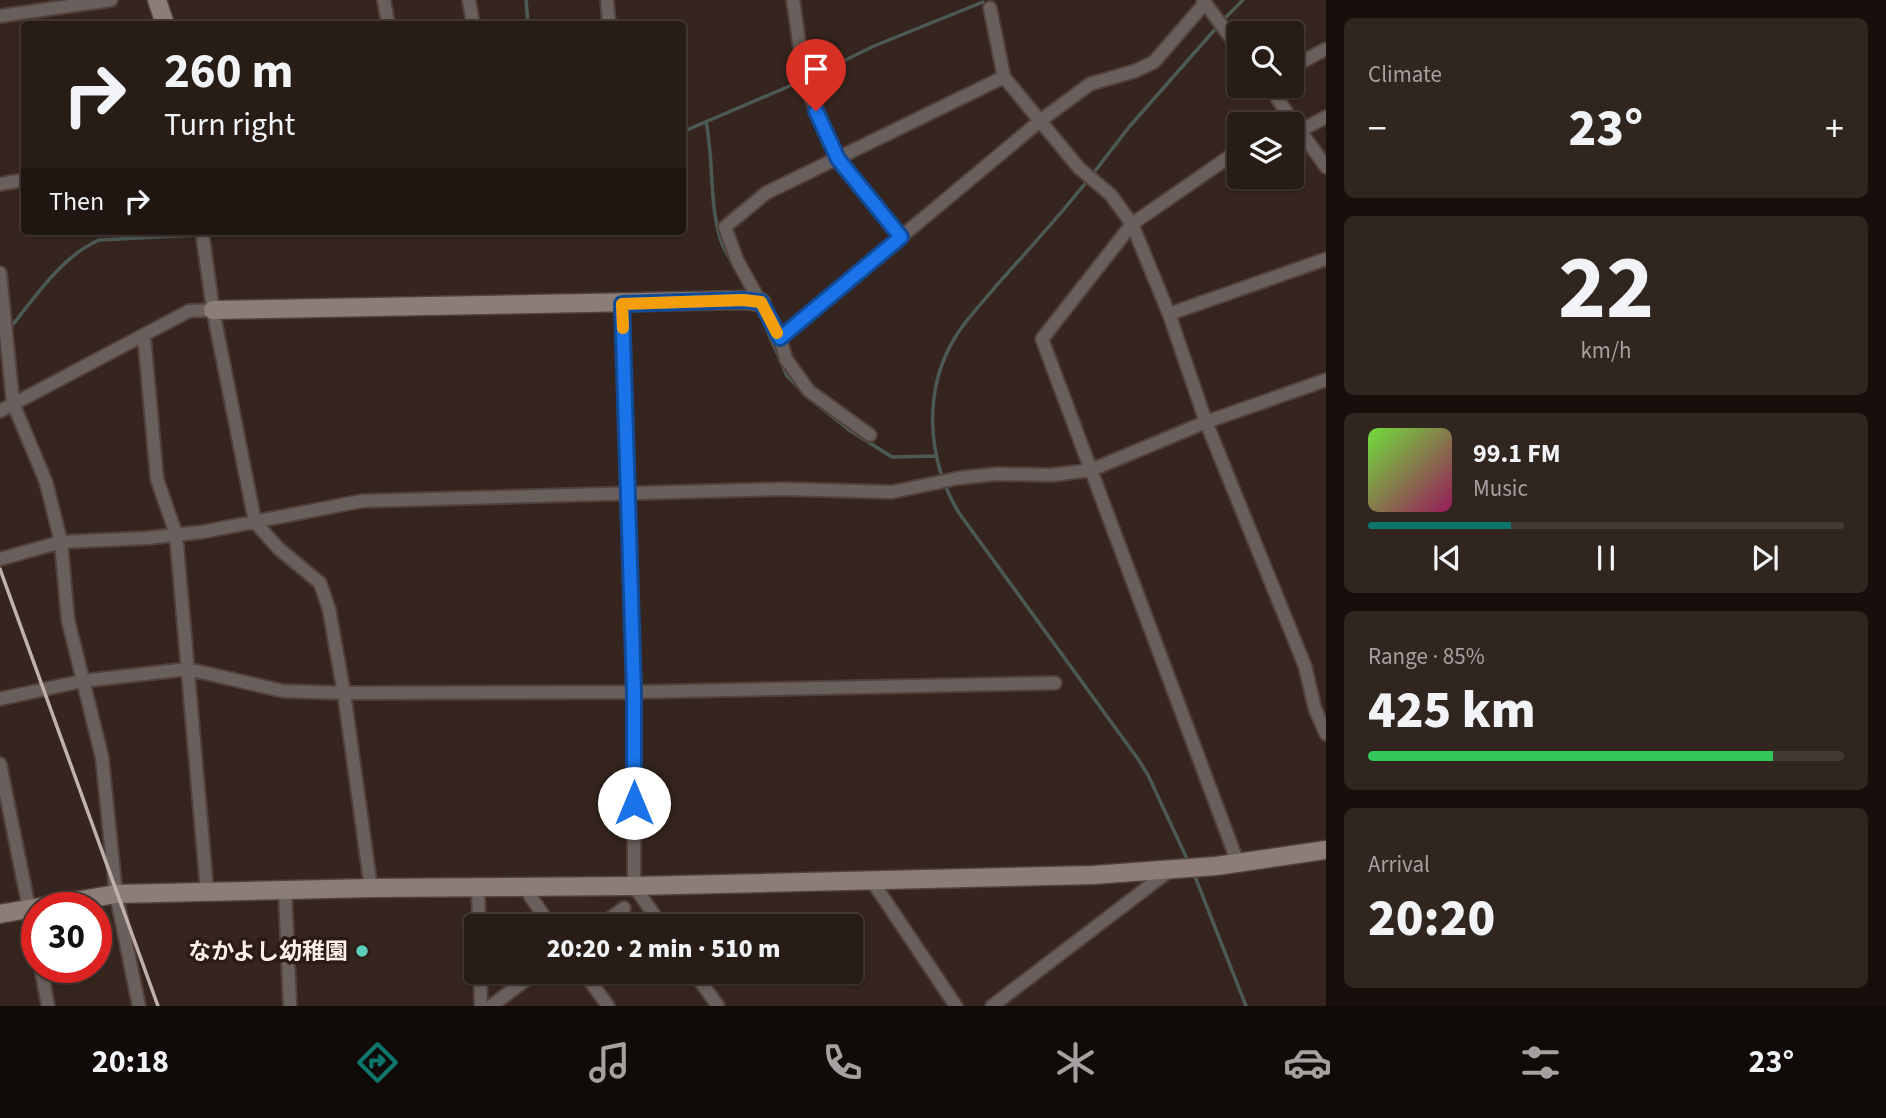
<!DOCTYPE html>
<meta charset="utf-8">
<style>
body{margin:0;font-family:"Source Sans 3","Noto Sans JP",sans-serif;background:#30251f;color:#f1f3f6;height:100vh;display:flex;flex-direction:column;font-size:26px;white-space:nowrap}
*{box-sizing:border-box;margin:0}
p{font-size:23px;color:#a5a1a1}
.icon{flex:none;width:38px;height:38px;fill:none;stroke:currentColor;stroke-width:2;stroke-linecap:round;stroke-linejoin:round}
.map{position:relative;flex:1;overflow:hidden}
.drawer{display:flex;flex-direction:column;gap:18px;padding:18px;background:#160f0c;width:560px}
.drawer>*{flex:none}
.top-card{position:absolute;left:21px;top:21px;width:665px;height:214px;border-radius:7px;box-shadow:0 2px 5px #0004,0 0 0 2px #443a35;background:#281c16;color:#f1f3f6;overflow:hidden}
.tools{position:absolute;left:1227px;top:21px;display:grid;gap:14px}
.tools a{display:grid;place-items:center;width:77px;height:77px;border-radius:7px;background:#281c16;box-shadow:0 2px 5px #0004,0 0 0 2px #443a35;font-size:35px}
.speed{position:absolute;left:21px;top:892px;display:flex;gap:14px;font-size:35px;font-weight:700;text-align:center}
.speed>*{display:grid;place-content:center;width:91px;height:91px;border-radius:50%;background:#281c16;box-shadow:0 2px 5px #0004,0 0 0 2px #443a35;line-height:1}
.speed .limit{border:10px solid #d22;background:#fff;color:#111}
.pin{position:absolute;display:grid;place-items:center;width:60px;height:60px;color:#fff;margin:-72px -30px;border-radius:50% 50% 50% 0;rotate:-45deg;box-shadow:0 0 7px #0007}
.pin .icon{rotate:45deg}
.me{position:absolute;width:77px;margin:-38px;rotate:0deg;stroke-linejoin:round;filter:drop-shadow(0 0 5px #0008)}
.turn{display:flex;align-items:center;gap:24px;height:147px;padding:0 28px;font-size:32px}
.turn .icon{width:91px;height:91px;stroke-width:2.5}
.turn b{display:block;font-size:49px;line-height:60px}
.then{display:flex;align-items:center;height:66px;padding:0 28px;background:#0003;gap:14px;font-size:26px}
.big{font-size:52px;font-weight:800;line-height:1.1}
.drawer .card{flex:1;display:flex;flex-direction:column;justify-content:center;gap:10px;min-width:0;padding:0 24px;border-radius:10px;background:#30251f}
.drawer .dial{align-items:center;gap:0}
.dial b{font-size:91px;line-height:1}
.song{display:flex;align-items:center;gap:21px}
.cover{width:84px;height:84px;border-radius:10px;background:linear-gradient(135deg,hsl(100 70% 55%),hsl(330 70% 35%))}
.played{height:7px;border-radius:4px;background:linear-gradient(90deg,#0f766e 30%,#443a35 30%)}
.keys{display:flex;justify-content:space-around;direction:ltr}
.heat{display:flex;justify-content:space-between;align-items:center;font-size:38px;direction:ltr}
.charge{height:10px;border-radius:5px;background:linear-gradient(90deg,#34c759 85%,#443a35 0)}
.trip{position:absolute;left:464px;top:914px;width:399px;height:70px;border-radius:7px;background:#281c16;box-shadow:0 2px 5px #0004,0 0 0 2px #443a35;font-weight:800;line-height:70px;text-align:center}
.dock{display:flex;height:112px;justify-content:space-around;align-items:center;background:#100b09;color:#a5a1a1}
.dock .icon{width:49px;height:49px}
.dock .active{color:#0f766e}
.dock b{font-size:32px;color:#f1f3f6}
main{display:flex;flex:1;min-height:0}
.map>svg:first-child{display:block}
</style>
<main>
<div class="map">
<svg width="1326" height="1006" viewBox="0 0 1326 1006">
<rect width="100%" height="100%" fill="#36251e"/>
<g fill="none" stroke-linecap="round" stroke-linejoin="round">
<path stroke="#4c5a55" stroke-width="3.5" d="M526,0L528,24
M1223,20L1243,0
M811,77L874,46L983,2
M706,122C714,160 709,200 720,238C722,246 728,255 732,263
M682,132L792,85
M1092,175L1129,127L1218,26
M1087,181C1059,217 1027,251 996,286C983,302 967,318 956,336C922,390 927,460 959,513L1138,759L1148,775L1188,861
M206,234L225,231
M761,316L787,376L801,390
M10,328C36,296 61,257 99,240L199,235
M809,398L849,430L892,457L935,456
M1194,874L1246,1006"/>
<g stroke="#52413b" stroke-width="16">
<path id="street" d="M384,0L388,24
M469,0L473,24
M607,0L609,24
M793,0L803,69L808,91L838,159L901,237
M1203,0L1239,49
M990,8L1004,77L1079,168L1111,195L1132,224L1169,314L1206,422L1305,666L1315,709L1326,734
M0,16L111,0
M1292,67L1326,49
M1270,86C1286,115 1307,139 1326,167
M1276,124L1287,116
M1301,130L1326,117
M0,184L24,180
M202,231L213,310L255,522L278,548L320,583L329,609L344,693L371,888
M0,273L13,403L46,482L61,542L68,620L102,757L116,894L139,1006
M622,304L634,692V886L662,926
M1169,314L1326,259
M144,335L157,479L176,534L207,891
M780,338L1040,121L1090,84L1135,71L1154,62L1205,3
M0,411L189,311L213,310
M870,435L809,391L786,359L780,338L737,260L725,227L766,193L1004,77
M0,559L61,542L147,538L202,532L362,501L783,489L892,492L959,478L997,474L1052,475L1091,470L1206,422L1326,380
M0,699L82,681L188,669L283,691L344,693L634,692L1055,683
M0,764L37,948
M1238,863L1042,339L1132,224L1239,150
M872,881L956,1006
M530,888V896L551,926
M478,889L479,926
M285,891L290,1006
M600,926L624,908
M41,968L48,1006
M480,971L481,1006
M583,971L608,1006
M693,971L718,1006
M491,1006L538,971
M992,1006L1169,871"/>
</g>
<g stroke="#52413b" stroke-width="21">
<path id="secondary" d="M157,0L165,24
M213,310L743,300L761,302
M0,914L116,894L371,888L634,886L1093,875L1216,866L1326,850"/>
</g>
<use href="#street" stroke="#695f5c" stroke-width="12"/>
<use href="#secondary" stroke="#8c7d77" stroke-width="18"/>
<path stroke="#c0b1ac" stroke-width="3.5" d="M0,569L158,1006"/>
</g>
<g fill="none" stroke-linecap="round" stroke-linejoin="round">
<g stroke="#114b97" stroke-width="18">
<path id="route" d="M634,803V692L622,304L743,300L761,302L780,338L901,237L838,159L816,111"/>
</g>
<use href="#route" stroke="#1a73e8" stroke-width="12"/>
<path stroke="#f59e0b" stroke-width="12" d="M623,328L622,304L743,300L761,302L777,333"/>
</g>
<circle fill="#5bcebc" stroke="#2c1b14" stroke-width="2.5" cx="362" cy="951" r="7"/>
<g text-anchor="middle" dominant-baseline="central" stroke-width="7" stroke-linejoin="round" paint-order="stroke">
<g font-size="23" font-weight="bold" fill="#fdf0eb" stroke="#2c1b14" text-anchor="end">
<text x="348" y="951">なかよし幼稚園</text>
</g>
</g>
</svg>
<div class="tools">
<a><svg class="icon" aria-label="search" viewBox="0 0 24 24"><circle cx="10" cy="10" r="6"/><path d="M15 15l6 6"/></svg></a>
<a><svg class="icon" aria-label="layers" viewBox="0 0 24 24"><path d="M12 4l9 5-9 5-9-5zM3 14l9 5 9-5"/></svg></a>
</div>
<div class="speed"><div class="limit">30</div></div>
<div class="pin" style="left:816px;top:111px;background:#d93025"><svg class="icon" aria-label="arrive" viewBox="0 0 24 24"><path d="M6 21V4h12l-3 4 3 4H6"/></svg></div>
<svg class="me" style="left:634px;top:803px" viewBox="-20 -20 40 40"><circle r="19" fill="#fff"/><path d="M0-13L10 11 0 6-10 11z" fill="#1a73e8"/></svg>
<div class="trip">20:20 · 2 min · 510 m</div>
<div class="top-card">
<div class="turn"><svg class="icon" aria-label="right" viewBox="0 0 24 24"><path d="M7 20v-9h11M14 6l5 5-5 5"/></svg><div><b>260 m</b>Turn right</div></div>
<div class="then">Then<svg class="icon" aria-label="right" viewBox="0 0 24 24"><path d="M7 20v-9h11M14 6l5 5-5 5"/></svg></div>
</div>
</div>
<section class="drawer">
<div class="card"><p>Climate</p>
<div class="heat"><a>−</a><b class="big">23°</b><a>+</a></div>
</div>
<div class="card dial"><b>22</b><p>km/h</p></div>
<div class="card">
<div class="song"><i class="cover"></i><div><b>99.1 FM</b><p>Music</p></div></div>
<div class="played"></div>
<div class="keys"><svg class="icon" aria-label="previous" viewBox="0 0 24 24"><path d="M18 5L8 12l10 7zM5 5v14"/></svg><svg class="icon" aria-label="pause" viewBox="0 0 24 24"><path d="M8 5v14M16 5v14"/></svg><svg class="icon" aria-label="next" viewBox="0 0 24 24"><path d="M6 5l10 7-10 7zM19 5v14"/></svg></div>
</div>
<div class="card"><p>Range · 85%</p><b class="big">425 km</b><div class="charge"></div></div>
<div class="card"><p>Arrival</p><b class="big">20:20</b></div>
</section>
</main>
<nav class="dock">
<b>20:18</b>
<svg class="icon active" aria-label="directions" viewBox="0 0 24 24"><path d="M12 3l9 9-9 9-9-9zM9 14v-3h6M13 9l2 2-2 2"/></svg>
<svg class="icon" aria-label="music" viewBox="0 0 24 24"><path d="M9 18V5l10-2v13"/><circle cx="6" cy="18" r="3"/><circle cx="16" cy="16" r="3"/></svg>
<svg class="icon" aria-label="phone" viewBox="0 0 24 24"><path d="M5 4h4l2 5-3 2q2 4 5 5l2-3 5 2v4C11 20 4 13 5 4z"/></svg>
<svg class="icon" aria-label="climate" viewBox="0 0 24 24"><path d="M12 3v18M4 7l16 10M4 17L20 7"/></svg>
<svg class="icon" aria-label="car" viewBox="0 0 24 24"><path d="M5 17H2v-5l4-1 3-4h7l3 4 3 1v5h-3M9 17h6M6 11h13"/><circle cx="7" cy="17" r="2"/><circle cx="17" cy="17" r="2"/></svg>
<svg class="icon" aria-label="filters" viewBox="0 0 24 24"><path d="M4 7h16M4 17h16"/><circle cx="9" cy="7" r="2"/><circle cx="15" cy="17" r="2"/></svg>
<b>23°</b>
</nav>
